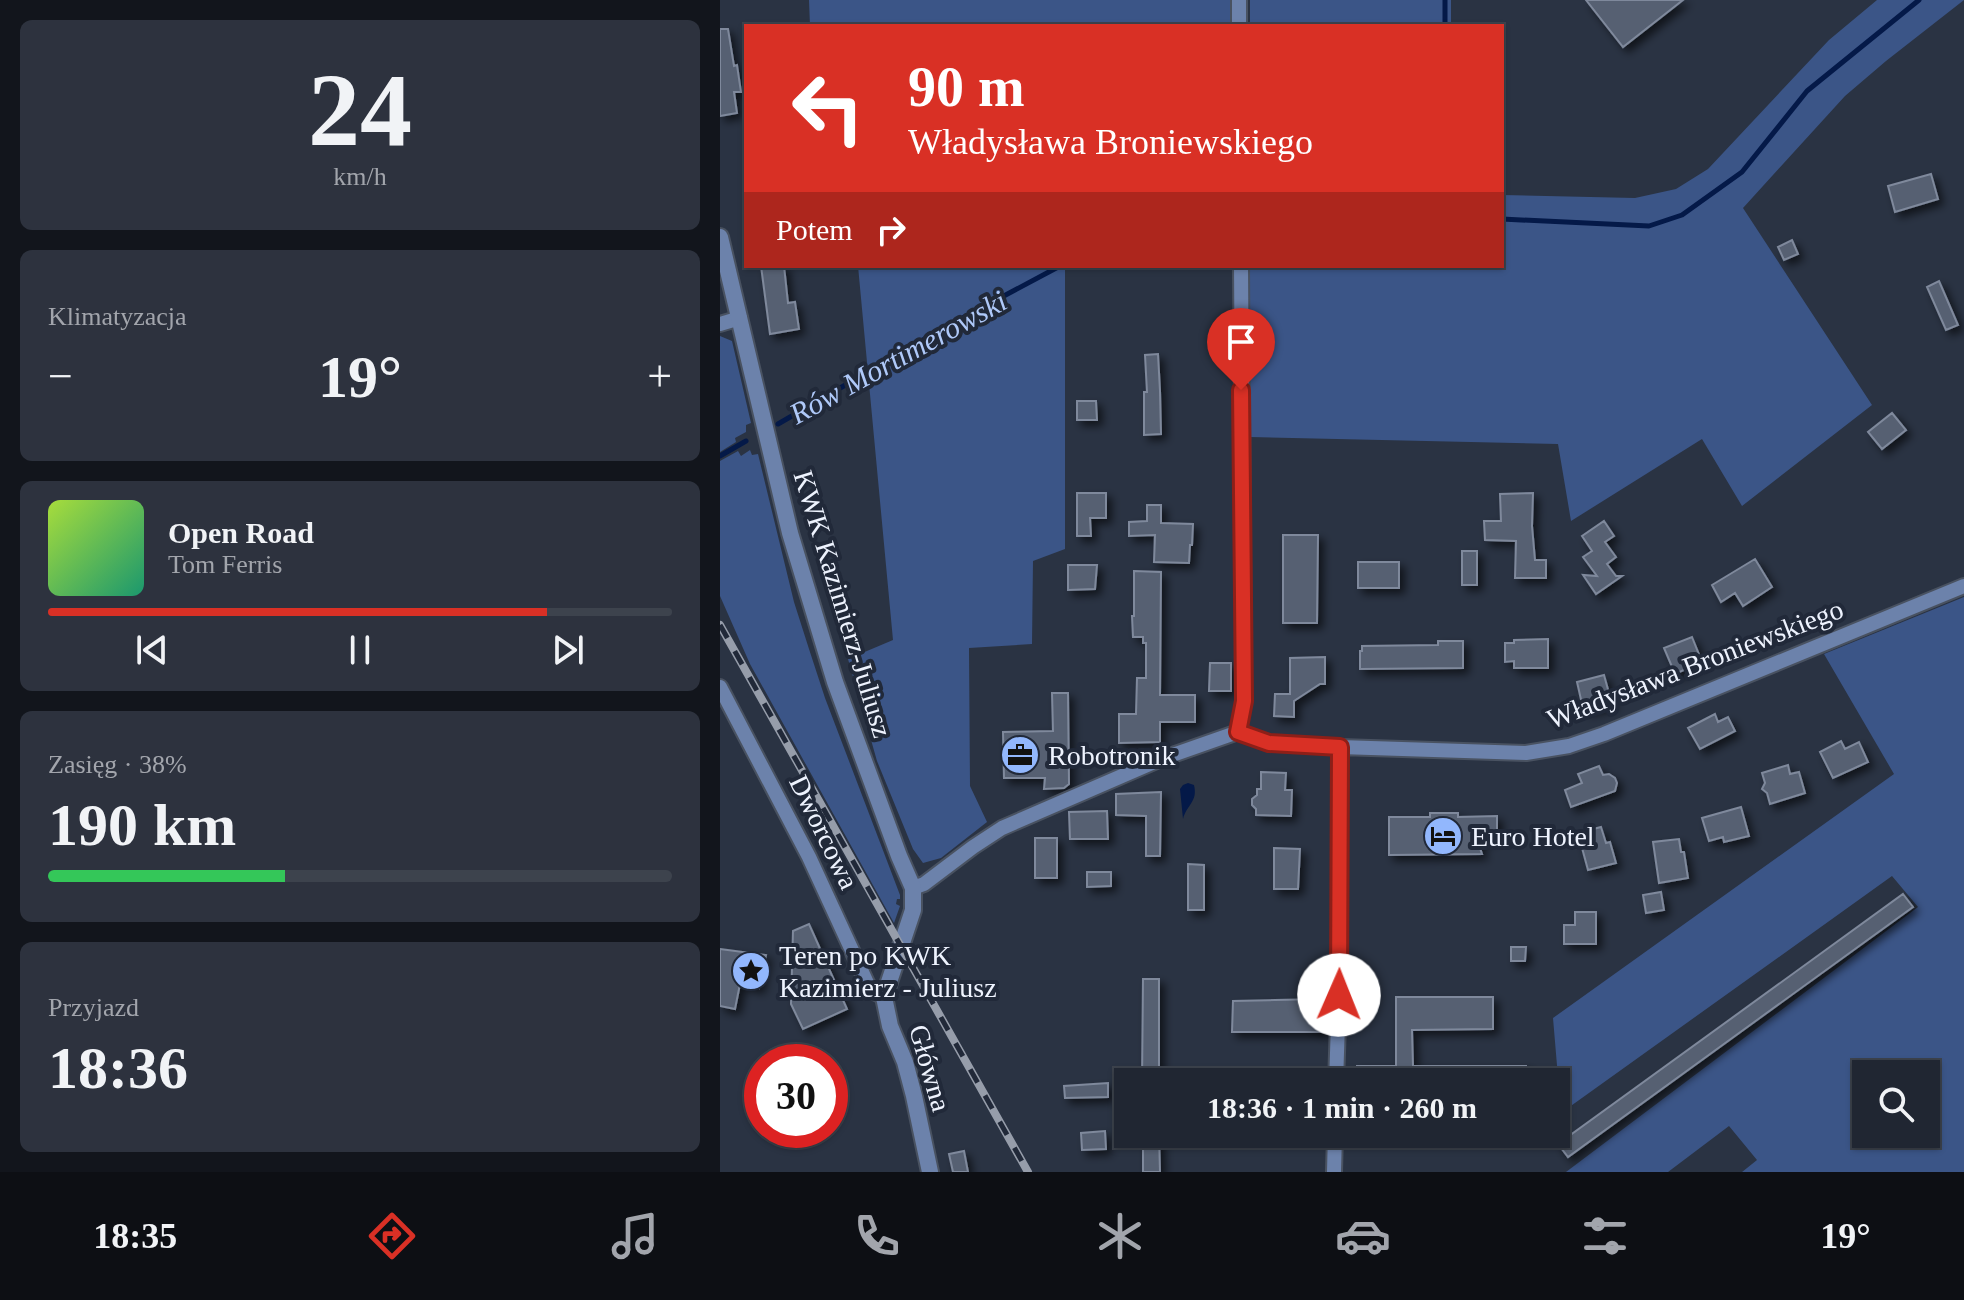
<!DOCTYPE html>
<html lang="pl">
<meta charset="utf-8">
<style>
body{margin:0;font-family:"Times New Roman",serif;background:#2d323e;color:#f1f3f6;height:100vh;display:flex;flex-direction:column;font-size:30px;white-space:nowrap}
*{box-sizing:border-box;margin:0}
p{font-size:26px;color:#a2a5ac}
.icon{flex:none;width:44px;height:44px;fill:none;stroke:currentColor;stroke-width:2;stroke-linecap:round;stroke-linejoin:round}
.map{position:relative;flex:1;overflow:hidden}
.side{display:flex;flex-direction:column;gap:20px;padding:20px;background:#12151c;width:720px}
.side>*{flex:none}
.banner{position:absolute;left:24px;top:24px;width:760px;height:244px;border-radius:0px;box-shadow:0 2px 6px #0004,0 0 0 2px #3d434d;background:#d93025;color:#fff;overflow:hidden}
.buttons{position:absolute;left:1132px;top:1060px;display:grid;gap:16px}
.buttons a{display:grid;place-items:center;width:88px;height:88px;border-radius:0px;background:#202632;box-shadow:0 2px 6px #0004,0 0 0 2px #3d434d;font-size:40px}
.speed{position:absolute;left:24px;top:1044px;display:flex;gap:16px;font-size:40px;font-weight:700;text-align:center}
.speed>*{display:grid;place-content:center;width:104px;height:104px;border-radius:50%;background:#202632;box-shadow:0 2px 6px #0004,0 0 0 2px #3d434d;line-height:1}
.speed .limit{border:12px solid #d22;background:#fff;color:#111}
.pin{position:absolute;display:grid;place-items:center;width:68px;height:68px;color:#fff;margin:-82px -34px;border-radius:50% 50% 50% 0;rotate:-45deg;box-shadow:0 0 8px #0007}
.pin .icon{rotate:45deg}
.me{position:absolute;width:88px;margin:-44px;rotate:1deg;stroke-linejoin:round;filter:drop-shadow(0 0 6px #0008)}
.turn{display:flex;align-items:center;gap:28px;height:168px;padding:0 32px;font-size:36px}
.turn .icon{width:104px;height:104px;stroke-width:2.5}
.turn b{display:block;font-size:56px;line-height:68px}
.then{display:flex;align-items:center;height:76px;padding:0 32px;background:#0003;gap:16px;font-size:30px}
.big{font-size:60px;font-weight:600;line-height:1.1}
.side .card{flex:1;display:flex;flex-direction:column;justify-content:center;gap:12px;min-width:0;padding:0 28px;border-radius:12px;background:#2d323e}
.side .dial{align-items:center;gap:0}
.dial b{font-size:104px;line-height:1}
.song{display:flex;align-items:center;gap:24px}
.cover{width:96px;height:96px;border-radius:12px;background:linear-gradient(135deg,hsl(80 70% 55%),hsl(160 70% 35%))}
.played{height:8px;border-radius:4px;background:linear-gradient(90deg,#d93025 80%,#3d434d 80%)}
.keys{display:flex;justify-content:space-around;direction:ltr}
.heat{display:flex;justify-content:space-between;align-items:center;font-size:44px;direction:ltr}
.charge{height:12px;border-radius:6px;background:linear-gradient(90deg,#34c759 38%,#3d434d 0)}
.trip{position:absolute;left:394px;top:1068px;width:456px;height:80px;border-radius:0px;background:#202632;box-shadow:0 2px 6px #0004,0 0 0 2px #3d434d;font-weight:600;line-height:80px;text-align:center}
.tab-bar{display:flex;height:128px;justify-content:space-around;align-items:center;background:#0d0f14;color:#a2a5ac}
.tab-bar .icon{width:56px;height:56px}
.tab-bar .current{color:#d93025}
.tab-bar b{font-size:36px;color:#f1f3f6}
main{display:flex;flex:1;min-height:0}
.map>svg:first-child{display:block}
</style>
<main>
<section class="side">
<div class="card dial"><b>24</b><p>km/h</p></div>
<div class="card"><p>Klimatyzacja</p>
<div class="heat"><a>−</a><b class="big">19°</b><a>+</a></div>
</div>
<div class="card">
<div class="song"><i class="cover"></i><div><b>Open Road</b><p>Tom Ferris</p></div></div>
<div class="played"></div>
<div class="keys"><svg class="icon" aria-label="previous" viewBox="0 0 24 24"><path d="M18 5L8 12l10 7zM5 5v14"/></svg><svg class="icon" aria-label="pause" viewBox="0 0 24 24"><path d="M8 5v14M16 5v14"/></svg><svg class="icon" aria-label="next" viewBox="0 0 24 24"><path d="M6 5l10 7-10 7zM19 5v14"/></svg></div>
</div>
<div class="card"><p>Zasięg · 38%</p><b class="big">190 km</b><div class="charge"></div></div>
<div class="card"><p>Przyjazd</p><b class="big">18:36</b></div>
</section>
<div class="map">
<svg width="1244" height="1172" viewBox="0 0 1244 1172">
<defs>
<filter id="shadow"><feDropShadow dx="5" dy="5" stdDeviation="4" flood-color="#0009"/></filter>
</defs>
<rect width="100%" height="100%" fill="#2a3343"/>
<path fill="#3b5587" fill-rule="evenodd" d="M89,0H510V26H90Z
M530,0H731V26H530Z
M1157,0H1244L1166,61L1125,96L1023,208L1152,405L1022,506L982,439L851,521L838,444L530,437V266H782V195L915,198L956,189L988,169L1109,40Z
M138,266H345V549L313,561L312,644L249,648L250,786L267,822L221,858L203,863L193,849L157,761L128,659L173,640Z
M0,336L12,341L31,423L26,425V432L15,438L16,442L0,452Z
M30,450L32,455L38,454L74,602L89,649L105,698L180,895V899H177L176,904L180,906L174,923L30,664L0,596V461L18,451L21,456Z
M1244,597V1172H1022L1037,1160L1009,1126L948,1172H846L1198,907L1172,876L841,1113L833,1018L1174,774L1104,654ZM1146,1074H1206V1134H1146Z"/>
<path fill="#041948" d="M468,783L474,785C478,802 467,804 463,819L460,789L463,785Z"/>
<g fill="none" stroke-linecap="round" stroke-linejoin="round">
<path stroke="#041948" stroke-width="5" d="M725,26V0
M782,219L929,226L962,215L1022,172L1087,91L1199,0
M58,424L222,329L340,266
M0,456L26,441"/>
</g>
<path fill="#566072" stroke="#7f899c" stroke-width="2" filter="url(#shadow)" d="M866,0H963L903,47Z
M0,29H8L14,66L17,65L21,92H14L17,113L0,116Z
M1211,174L1218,199L1175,212L1168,186Z
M1072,240L1078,254L1064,260L1058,247Z
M41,266H64L68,303L75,302L79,329L50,334Z
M1219,281L1238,325L1226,330L1207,287Z
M438,354L440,391L441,434L424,435V392H427L425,355Z
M357,401H376L377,420H357Z
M1172,413L1186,430L1162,449L1148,432Z
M357,493H386V518H370L371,536H357Z
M813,493L812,526L815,560H826V578H795L796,541L765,540L764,521H781L780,494Z
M427,505H441V523L473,524L472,545H470L469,563L434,562L435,535L409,536V522L427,521Z
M884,521L894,536L885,542L896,557L887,564L896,576H902L876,594L863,575L877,576L863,557L872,551L862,536Z
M563,535H598L597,623H563Z
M742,551H757V585H742Z
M1035,559L1052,587L1023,606L1015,593L1001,602L992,585Z
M638,562H679V588H638Z
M348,565H377L375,589L348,590Z
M414,571L441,572L440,695H475V722H440V742L399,743V714H416L417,678H426V643H423V637H413L412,616H414Z
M972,637L982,662L955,674L944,648Z
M828,639V668H794V661L785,662V643H794V640Z
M718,641H743V668L640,669V651H642V646L718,645Z
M605,657V684H600L574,701V717L554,716L555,694H570V658Z
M490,663H511V691H489Z
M884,675L892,704L866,710L865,704H862L857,682Z
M332,693H348L349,784L344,788L324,789L325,778H284L283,732L333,731Z
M995,714L998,722L1008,717L1015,731L980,749L968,728Z
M1121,741L1125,749L1139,742L1148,762L1113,778L1100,752Z
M1068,765L1070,774L1079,772L1085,793L1050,804L1047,793L1042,789L1045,783L1042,773Z
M879,766L883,775L889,774L895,778L897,783L895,791L851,807L845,790L862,783L858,774Z
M541,772L566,773L565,790H572L571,816L536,815V809L532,805V799L537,795V789H541Z
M441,792L440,856H426V816L396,815V794Z
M1021,807L1029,836L1004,842L1003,837L989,841L982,818Z
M387,811L388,839H350L349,812Z
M710,813H738V817L777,816V835L758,842L762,854L669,855V817H710Z
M881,827L886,843L890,842L896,863L868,870L858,833Z
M315,838H337V878H315Z
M959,839L961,852H964L968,878L939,883L933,842Z
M554,848L580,849L578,889H554Z
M468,864L484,865V910H468Z
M367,872H391V886L367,887Z
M941,892L944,910L926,913L923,895Z
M1183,894L1193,907L848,1157L838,1144Z
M855,912H876V944H844V925H855Z
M89,924L127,1009L83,1029L71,1004L73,931Z
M791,947H806L805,961H791Z
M0,949L46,955L39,988L20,984L15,1009L0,1006Z
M423,979H439V1082H422Z
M676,997H773V1029L692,1030L693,1066H806V1082H637V1066H676Z
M602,999L603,1032H512L513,1001Z
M388,1083V1097L345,1098L344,1086Z
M385,1131L386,1149L362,1150L361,1133Z
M423,1134H439L440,1172H423Z
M244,1151L248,1172H233L229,1154Z"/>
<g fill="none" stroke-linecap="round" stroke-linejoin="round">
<g stroke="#495261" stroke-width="18">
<path id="minor" d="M519,0V26
M0,324L20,318
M0,687L89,857L147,983L152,991L164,997
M518,732L524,701L521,266
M193,888L204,884L253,847L282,828L441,759L518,732L549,743L620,747L806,753L849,746L884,734L1244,586
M616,1082L620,966V747
M614,1172L615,1134"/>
</g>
<g stroke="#495261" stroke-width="20">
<path id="tertiary" d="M0,237L70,533L115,682L179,856L193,888V910L164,997L170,1026L185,1062L194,1096L210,1172"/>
</g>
<use href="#minor" stroke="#6c82ab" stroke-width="14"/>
<use href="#tertiary" stroke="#6c82ab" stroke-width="16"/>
<g stroke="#969daa" stroke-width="8">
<path id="rail" d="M0,625L308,1172"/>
</g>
<use href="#rail" stroke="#212939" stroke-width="5" stroke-dasharray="15" stroke-linecap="butt"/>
</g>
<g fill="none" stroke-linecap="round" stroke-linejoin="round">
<g stroke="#8d1f18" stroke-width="20">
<path id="route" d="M521,390L524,701L518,732L549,743L620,747L619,995"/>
</g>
<use href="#route" stroke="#d93025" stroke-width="14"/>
</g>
<defs>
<g id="office-disc" transform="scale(2)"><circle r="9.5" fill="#92b7fd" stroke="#212939"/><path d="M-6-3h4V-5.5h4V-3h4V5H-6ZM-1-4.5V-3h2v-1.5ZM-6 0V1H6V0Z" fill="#111"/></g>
<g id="hotel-disc" transform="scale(2)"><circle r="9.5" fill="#92b7fd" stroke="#212939"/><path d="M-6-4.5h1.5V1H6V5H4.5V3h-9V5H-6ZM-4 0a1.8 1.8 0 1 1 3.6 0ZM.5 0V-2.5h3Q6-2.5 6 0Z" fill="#111"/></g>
<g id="sight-disc" transform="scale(2)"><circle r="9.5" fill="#92b7fd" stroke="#212939"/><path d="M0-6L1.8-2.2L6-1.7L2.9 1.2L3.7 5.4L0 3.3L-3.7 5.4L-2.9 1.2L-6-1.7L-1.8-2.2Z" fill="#111"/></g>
</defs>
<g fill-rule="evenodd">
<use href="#office-disc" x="300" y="755"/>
<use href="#hotel-disc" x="723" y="836"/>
<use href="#sight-disc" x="31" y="971"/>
</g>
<g text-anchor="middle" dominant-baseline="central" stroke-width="8" stroke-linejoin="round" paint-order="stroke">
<g font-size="28" fill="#eef3fe" stroke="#212939">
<text transform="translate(123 604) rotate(73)">KWK Kazimierz-Juliusz</text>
<text transform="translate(975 664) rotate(-21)">Władysława Broniewskiego</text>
<text transform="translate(104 832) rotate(64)">Dworcowa</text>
<text transform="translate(210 1068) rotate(74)">Główna</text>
</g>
<g font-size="28" fill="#eef3fe" stroke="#212939" text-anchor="start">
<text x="328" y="755">Robotronik</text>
<text x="751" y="836">Euro Hotel</text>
<text x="59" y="955">Teren po KWK<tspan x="59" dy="32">Kazimierz - Juliusz</tspan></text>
</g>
<g font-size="30" font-style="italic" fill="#afc9f9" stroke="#212939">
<text transform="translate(178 357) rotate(-29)">Rów Mortimerowski</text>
</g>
</g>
</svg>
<div class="buttons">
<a><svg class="icon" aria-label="search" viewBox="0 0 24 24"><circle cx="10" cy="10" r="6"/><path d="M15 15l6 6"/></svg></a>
</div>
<div class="speed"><div class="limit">30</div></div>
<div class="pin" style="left:521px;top:390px;background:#d93025"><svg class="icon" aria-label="arrive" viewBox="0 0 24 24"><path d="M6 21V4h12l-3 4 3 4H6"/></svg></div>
<svg class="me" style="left:619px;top:995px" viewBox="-20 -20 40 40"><circle r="19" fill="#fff"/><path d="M0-13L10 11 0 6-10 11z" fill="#d93025"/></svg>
<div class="trip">18:36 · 1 min · 260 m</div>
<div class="banner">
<div class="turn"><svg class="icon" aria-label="left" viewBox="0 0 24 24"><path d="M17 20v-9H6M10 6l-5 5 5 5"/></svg><div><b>90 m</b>Władysława Broniewskiego</div></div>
<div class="then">Potem<svg class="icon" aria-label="right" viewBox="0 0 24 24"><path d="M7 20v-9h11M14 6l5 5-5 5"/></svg></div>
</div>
</div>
</main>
<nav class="tab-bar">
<b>18:35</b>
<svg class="icon current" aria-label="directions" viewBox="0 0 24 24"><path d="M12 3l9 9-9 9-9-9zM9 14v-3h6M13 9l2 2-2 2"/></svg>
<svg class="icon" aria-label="music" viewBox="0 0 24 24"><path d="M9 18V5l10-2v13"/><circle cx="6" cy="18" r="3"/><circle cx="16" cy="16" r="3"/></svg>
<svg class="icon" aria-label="phone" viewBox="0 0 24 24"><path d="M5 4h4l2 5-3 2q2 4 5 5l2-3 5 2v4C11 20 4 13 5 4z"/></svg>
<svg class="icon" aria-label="climate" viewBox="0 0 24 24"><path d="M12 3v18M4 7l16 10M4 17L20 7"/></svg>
<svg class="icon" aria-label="car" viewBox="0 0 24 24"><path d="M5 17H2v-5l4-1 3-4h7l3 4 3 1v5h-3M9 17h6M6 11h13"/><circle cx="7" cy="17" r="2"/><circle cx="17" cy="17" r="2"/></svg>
<svg class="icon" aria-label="filters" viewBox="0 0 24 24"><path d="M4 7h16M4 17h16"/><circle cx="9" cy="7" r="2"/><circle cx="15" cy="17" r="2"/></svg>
<b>19°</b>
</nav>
